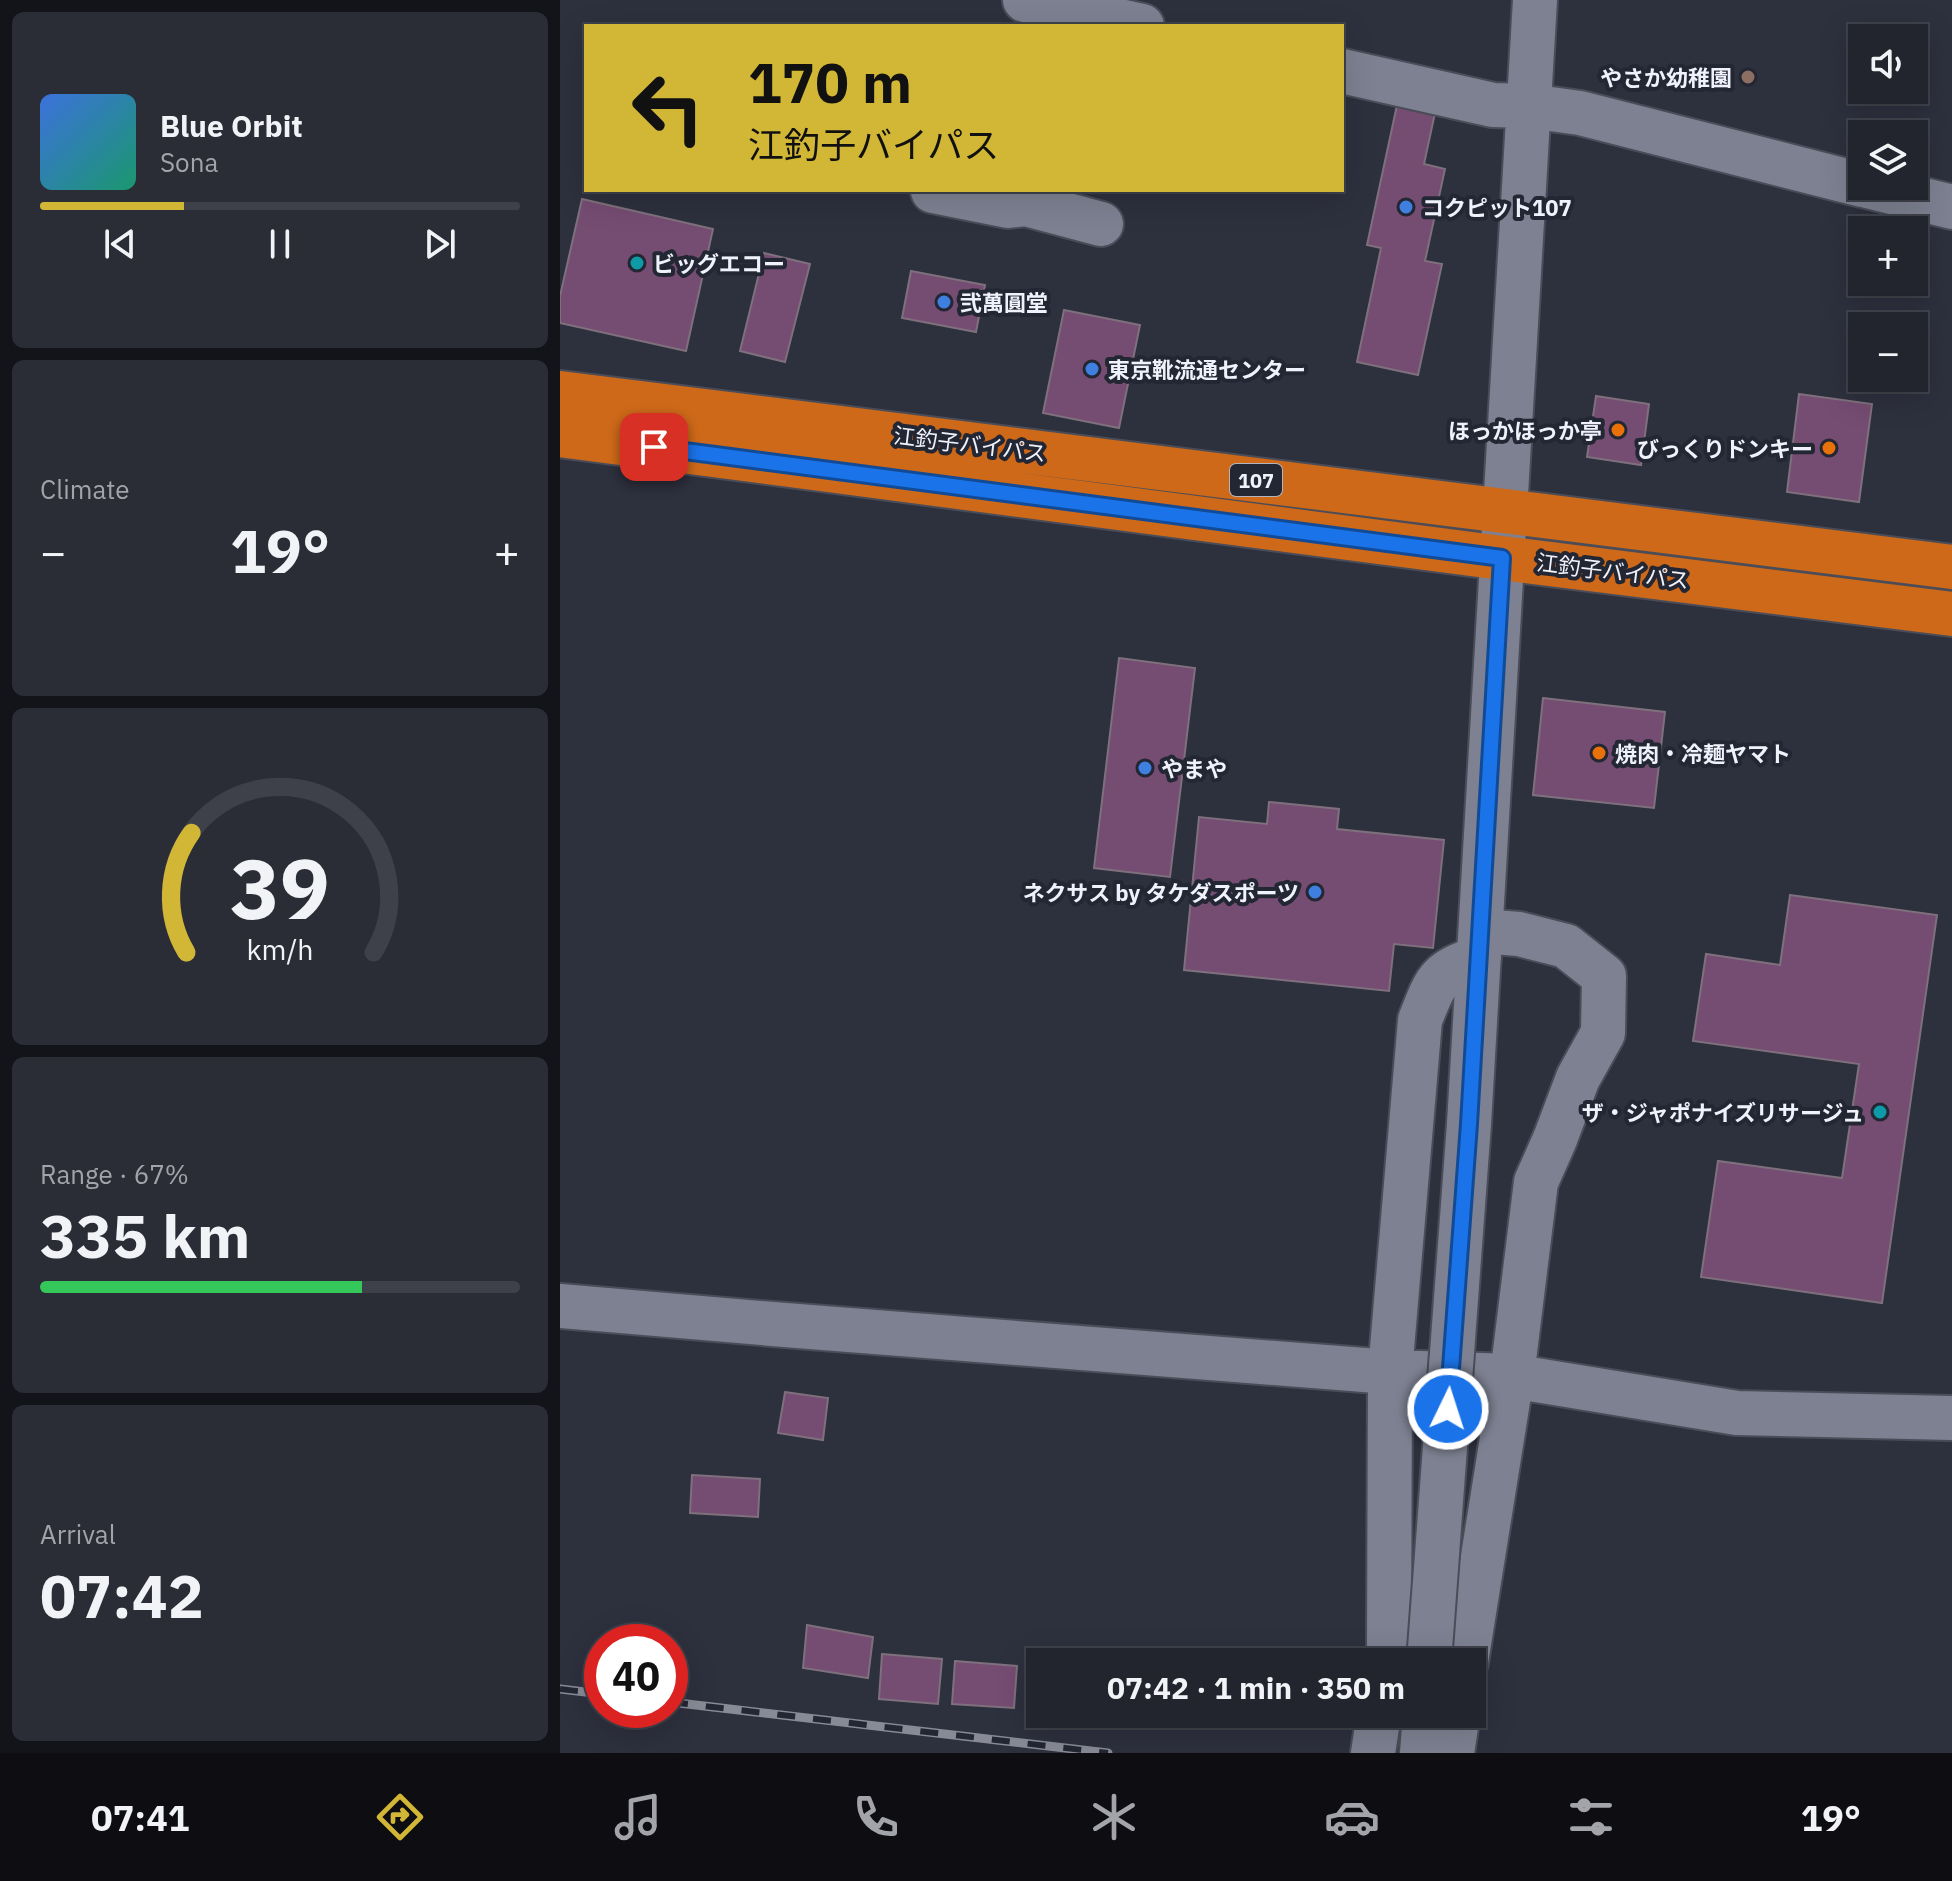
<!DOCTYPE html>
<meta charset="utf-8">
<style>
body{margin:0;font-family:"IBM Plex Sans","Noto Sans JP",sans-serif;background:#2a2c36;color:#f1f3f6;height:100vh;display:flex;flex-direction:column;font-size:30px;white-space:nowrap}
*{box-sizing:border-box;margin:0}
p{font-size:26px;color:#a2a4aa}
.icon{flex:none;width:44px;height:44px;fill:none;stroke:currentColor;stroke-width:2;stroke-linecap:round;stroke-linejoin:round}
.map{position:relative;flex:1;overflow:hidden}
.side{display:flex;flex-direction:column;gap:12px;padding:12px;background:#131419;width:560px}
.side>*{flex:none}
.hud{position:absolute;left:24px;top:24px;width:760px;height:168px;border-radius:0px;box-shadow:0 8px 32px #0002,0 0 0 2px #3f414a;background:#d2b736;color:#111;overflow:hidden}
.tools{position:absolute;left:1288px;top:24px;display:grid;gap:16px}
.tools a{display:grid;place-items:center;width:80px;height:80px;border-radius:0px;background:#22242e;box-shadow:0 8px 32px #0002,0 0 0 2px #3f414a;font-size:40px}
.speed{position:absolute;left:24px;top:1624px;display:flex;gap:16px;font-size:40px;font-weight:700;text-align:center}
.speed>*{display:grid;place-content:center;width:104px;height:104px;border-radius:50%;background:#22242e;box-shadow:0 8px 32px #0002,0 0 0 2px #3f414a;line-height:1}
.speed .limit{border:12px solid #d22;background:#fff;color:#111}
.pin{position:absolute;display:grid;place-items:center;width:68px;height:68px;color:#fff;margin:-34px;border-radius:16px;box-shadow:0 4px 12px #0006}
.me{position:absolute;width:88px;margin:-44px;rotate:4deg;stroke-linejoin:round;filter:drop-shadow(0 0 6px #0008)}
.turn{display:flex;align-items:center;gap:28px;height:168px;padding:0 32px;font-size:36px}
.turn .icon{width:104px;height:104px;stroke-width:2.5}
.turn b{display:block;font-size:56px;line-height:68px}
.big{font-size:60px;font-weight:700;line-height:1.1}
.side .card{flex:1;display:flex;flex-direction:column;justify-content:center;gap:12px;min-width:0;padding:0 28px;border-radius:12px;background:#2a2c36}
.side .dial{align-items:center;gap:0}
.dial svg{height:208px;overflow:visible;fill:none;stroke:#3f414a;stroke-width:7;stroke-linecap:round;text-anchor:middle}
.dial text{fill:#f1f3f6;stroke:none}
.song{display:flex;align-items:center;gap:24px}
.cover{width:96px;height:96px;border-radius:12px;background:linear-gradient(135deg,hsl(220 70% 55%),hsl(160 70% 35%))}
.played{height:8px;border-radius:4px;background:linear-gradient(90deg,#d2b736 30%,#3f414a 30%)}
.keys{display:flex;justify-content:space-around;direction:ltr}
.heat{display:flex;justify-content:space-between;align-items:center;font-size:44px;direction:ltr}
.charge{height:12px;border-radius:6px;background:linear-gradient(90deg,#34c759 67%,#3f414a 0)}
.trip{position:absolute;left:466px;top:1648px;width:460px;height:80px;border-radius:0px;background:#22242e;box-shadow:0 8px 32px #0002,0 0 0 2px #3f414a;font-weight:700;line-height:80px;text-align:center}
.dock{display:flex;height:128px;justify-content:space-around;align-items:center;background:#0e0e12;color:#a2a4aa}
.dock .icon{width:56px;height:56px}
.dock .selected{color:#d2b736}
.dock b{font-size:36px;color:#f1f3f6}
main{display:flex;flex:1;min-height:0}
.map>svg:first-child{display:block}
</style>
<main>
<section class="side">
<div class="card">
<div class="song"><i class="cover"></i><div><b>Blue Orbit</b><p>Sona</p></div></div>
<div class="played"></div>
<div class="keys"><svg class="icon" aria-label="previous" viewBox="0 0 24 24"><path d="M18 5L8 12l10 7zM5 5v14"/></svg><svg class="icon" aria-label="pause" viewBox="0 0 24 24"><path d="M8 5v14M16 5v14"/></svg><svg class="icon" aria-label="next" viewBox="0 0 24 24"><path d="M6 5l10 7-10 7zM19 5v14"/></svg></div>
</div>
<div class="card"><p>Climate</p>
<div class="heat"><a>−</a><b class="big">19°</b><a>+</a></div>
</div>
<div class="card dial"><svg viewBox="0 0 100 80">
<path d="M14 69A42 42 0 1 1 86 69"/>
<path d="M14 69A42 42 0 0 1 16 23" stroke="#d2b736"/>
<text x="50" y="56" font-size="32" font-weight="700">39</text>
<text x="50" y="72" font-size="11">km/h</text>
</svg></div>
<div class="card"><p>Range · 67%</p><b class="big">335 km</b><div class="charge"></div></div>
<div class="card"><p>Arrival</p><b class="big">07:42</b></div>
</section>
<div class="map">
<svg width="1392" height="1753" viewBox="0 0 1392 1753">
<rect width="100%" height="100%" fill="#2d303d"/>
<path fill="#754c72" stroke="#7e707c" stroke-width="2" d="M837,105L875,113L864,164L885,169L865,261L882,264L858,375L797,362L821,248L807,245Z
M22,199L153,229L126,351L0,323V296Z
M204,253L250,264L225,362L180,351Z
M351,271L425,285L416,332L342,318Z
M504,310L580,325L559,428L483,413Z
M1239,394L1312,404L1299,502L1227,492Z
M1036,396L1089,404L1081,465L1027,457Z
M559,658L635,668L610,877L534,868Z
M983,698L1105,712L1094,808L973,795Z
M709,802L779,809L777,829L884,840L873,948L834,944L829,991L624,970L639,817L707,824Z
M1230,895L1377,915L1322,1303L1141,1277L1158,1161L1282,1178L1299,1064L1133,1041L1146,954L1220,965Z
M225,1392L268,1398L263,1440L218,1433Z
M132,1475L200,1479L198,1517L130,1513Z
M247,1625L313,1637L308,1678L243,1668Z
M322,1654L382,1659L378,1704L319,1699Z
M395,1661L457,1666L454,1708L392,1704Z"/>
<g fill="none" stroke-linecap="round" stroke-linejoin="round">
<g stroke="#4a4c58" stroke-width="48">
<path id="minor" d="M465,0L582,26
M782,71L933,105L969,106L1020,113L1302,185
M1307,186L1392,207
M373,191L448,206L466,204L541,224
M909,1124L975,0
M0,1306L225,1325L830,1372L952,1376L1177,1413L1392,1418
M827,1662L829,1648L830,1372L860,1020C876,981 876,972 919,958
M906,1662L952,1376L976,1182L995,1139L1018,1078L1043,1033L1044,976L1006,946L959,934L921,931
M813,1753L819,1714
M862,1753L865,1714
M892,1753L898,1714"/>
</g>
<g stroke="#4a4c58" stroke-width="48">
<path id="highway" d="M0,393L1392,567
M0,435L942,558L1392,614"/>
</g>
<use href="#minor" stroke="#7d8191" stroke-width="44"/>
<use href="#highway" stroke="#ce6919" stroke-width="44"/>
<g stroke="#888b96" stroke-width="9">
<path id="rail" d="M0,1689L42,1694
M110,1702L548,1753"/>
</g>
<use href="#rail" stroke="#232633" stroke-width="6" stroke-dasharray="18" stroke-linecap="butt"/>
<g stroke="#4a4c58" stroke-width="48" stroke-linecap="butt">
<path id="minor-bridge" d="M869,1662L909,1124"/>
</g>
<use href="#minor-bridge" stroke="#7d8191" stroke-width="44"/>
</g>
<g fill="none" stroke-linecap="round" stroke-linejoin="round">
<g stroke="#114b97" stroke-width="20">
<path id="route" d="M94,447L942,558L909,1124L888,1409"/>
</g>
<use href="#route" stroke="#1a73e8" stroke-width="14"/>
</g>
<circle fill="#8d6e63" stroke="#232633" stroke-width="3" cx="1188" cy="77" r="8"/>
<g fill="#3f7fe0" stroke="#232633" stroke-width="3">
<circle cx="846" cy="207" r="8"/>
<circle cx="384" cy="302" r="8"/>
<circle cx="532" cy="369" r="8"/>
<circle cx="585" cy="768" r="8"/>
<circle cx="755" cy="892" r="8"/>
</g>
<g fill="#0f9aa8" stroke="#232633" stroke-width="3">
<circle cx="77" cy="263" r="8"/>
<circle cx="1320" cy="1112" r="8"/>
</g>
<g fill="#e8710a" stroke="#232633" stroke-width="3">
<circle cx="1058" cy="430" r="8"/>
<circle cx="1269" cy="448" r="8"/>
<circle cx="1039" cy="753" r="8"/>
</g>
<g text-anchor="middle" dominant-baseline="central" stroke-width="8" stroke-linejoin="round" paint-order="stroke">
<rect fill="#232633" stroke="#b2b5bf" stroke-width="2" x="670" y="464" width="52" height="32" rx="6"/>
<g font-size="20" font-weight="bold" fill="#f0f2fb">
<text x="696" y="480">107</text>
</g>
<g font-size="22" font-weight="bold" fill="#f0f2fb" stroke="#232633" text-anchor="start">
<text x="1172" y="77" text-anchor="end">やさか幼稚園</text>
<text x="862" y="207">コクピット107</text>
<text x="93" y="263">ビッグエコー</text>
<text x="400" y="302">弐萬圓堂</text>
<text x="548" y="369">東京靴流通センター</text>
<text x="1042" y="430" text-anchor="end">ほっかほっか亭</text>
<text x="1253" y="448" text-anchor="end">びっくりドンキー</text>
<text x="1055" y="753">焼肉・冷麺ヤマト</text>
<text x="601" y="768">やまや</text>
<text x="739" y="892" text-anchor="end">ネクサス by タケダスポーツ</text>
<text x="1304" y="1112" text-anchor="end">ザ・ジャポナイズリサージュ</text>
</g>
<g font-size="22" fill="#f0f2fb" stroke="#232633">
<text transform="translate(410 444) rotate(7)">江釣子バイパス</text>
<text transform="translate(1053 571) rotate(7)">江釣子バイパス</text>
</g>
</g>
</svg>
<div class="tools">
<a><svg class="icon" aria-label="sound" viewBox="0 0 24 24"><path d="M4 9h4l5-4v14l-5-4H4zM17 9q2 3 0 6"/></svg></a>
<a><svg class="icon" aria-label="layers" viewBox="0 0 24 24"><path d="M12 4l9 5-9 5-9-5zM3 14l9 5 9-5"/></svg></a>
<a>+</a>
<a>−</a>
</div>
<div class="speed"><div class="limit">40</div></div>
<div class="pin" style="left:94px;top:447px;background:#d93025"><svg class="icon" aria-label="arrive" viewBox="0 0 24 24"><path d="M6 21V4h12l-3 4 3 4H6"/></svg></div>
<svg class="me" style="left:888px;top:1409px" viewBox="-20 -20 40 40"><circle r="17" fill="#1a73e8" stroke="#fff" stroke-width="3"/><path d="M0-11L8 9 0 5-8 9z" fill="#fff"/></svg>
<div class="trip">07:42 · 1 min · 350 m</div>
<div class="hud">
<div class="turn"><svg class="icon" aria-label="left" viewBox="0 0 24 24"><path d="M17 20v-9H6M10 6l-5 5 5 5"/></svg><div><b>170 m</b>江釣子バイパス</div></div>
</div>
</div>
</main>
<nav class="dock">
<b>07:41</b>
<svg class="icon selected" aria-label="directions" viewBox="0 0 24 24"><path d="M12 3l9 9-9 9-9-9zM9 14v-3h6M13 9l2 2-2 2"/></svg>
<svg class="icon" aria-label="music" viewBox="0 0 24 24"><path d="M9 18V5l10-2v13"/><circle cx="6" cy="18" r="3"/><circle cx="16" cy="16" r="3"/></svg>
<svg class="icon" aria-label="phone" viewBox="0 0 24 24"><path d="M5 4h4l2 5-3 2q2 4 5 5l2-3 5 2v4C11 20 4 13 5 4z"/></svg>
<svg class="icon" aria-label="climate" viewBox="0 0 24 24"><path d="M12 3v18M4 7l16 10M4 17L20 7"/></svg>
<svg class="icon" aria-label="car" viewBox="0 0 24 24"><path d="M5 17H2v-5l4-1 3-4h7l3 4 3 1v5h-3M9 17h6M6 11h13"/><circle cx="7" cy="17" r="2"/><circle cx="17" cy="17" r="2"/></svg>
<svg class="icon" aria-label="filters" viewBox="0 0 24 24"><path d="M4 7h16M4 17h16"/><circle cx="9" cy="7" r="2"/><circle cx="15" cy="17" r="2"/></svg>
<b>19°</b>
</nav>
